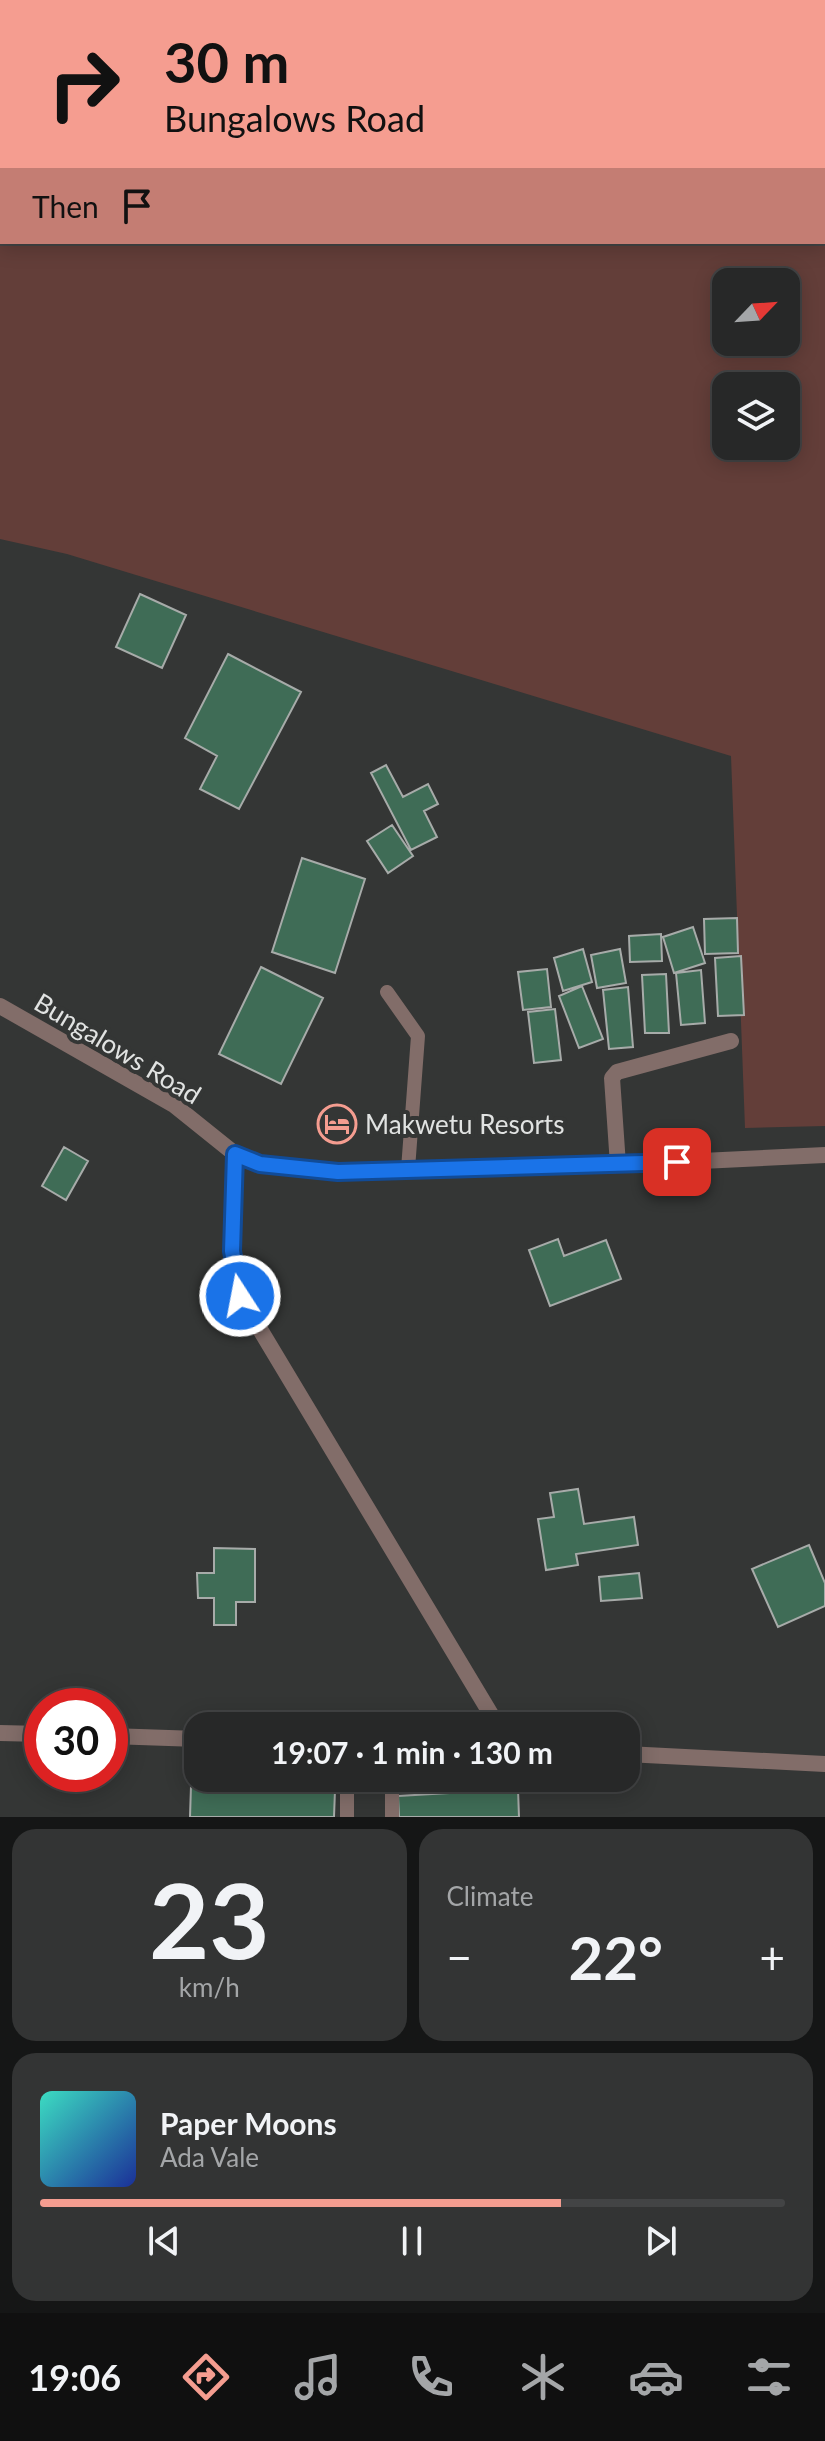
<!DOCTYPE html>
<meta charset="utf-8">
<style>
body{margin:0;font-family:Lato,sans-serif;background:#333434;color:#f1f3f6;height:100vh;display:flex;flex-direction:column;font-size:30px;white-space:nowrap}
*{box-sizing:border-box;margin:0}
p{font-size:26px;color:#a4a6a8}
.icon{flex:none;width:44px;height:44px;fill:none;stroke:currentColor;stroke-width:2;stroke-linecap:round;stroke-linejoin:round}
.map{position:relative;height:1817px;overflow:hidden}
.sheet{display:flex;flex-direction:column;gap:12px;padding:12px;background:#151616;flex:1}
.sheet>*{flex:none}
.banner{position:absolute;left:0px;top:0px;width:826px;height:244px;box-shadow:0 4px 20px #0003,0 0 0 2px #434445;background:#f59d90;color:#111;overflow:hidden}
.needle{width:52px;rotate:65deg}
.tools{position:absolute;left:712px;top:268px;display:grid;gap:16px}
.tools a{display:grid;place-items:center;width:88px;height:88px;border-radius:16px;background:#272828;box-shadow:0 4px 20px #0003,0 0 0 2px #434445;font-size:40px}
.speed{position:absolute;left:24px;top:1688px;display:flex;gap:16px;font-size:40px;font-weight:700;text-align:center}
.speed>*{display:grid;place-content:center;width:104px;height:104px;border-radius:50%;background:#272828;box-shadow:0 4px 20px #0003,0 0 0 2px #434445;line-height:1}
.speed .limit{border:12px solid #d22;background:#fff;color:#111}
.pin{position:absolute;display:grid;place-items:center;width:68px;height:68px;color:#fff;margin:-34px;border-radius:16px;box-shadow:0 4px 12px #0006}
.me{position:absolute;width:88px;margin:-44px;rotate:349deg;stroke-linejoin:round;filter:drop-shadow(0 0 6px #0008)}
.turn{display:flex;align-items:center;gap:28px;height:168px;padding:0 32px;font-size:36px}
.turn .icon{width:104px;height:104px;stroke-width:2.5}
.turn b{display:block;font-size:56px;line-height:68px}
.then{display:flex;align-items:center;height:76px;padding:0 32px;background:#0003;gap:16px;font-size:30px}
.big{font-size:60px;font-weight:700;line-height:1.1}
.sheet .tile{flex:1;display:flex;flex-direction:column;justify-content:center;gap:12px;min-width:0;padding:0 28px;border-radius:24px;background:#333434}
.sheet .dial{align-items:center;gap:0}
.dial b{font-size:104px;line-height:1}
.song{display:flex;align-items:center;gap:24px}
.cover{width:96px;height:96px;border-radius:12px;background:linear-gradient(135deg,hsl(170 70% 55%),hsl(230 70% 35%))}
.played{height:8px;border-radius:4px;background:linear-gradient(90deg,#f59d90 70%,#434445 70%)}
.keys{display:flex;justify-content:space-around;direction:ltr}
.heat{display:flex;justify-content:space-between;align-items:center;font-size:44px;direction:ltr}
.sheet .tiles{flex:1;display:grid;gap:12px;grid-template-columns:1fr 1fr}
.tile:last-child{grid-column:span 2}
.trip{position:absolute;left:184px;top:1712px;width:456px;height:80px;border-radius:24px;background:#272828;box-shadow:0 4px 20px #0003,0 0 0 2px #434445;font-weight:700;line-height:80px;text-align:center}
.tabs{display:flex;height:128px;justify-content:space-around;align-items:center;background:#101010;color:#a4a6a8}
.tabs .icon{width:56px;height:56px}
.tabs .on{color:#f59d90}
.tabs b{font-size:36px;color:#f1f3f6}
.map>svg:first-child{display:block}
</style>
<div class="map">
<svg width="825" height="1817" viewBox="0 0 825 1817">
<rect width="100%" height="100%" fill="#343635"/>
<path fill="#633e39" fill-rule="evenodd" d="M0,0H825V1126L745,1128L731,756L67,554L0,539ZM2,2H824V242H2ZM726,282H786V342H726ZM726,386H786V446H726Z"/>
<path fill="#3f6c56" stroke="#a7aba9" stroke-width="2" d="M140,594L186,615L162,668L116,647Z
M228,654L301,692L239,809L200,789L217,756L185,738Z
M386,765L403,797L428,784L438,804L424,811L437,837L411,850L371,773Z
M392,825L413,856L388,873L367,841Z
M302,858L365,879L335,973L272,952Z
M737,918L738,953L705,954L704,919Z
M693,927L705,963L674,973L663,937Z
M661,934L662,961L630,962L629,936Z
M583,949L592,982L563,991L554,958Z
M620,949L626,983L597,988L591,955Z
M741,956L744,1015L718,1016L715,958Z
M261,967L323,998L281,1084L219,1054Z
M547,969L551,1007L523,1010L518,972Z
M701,970L705,1023L681,1025L676,973Z
M666,974L669,1033H645L642,975Z
M582,986L603,1039L579,1048L559,996Z
M628,987L633,1047L609,1049L603,990Z
M555,1009L561,1060L534,1063L528,1012Z
M64,1147L88,1161L66,1200L42,1186Z
M558,1239L564,1256L606,1240L621,1279L550,1306L529,1250Z
M578,1489L584,1524L634,1517L638,1545L576,1554L578,1565L546,1570L538,1519L554,1517L550,1493Z
M809,1545L825,1583V1606L778,1627L752,1569Z
M214,1548L255,1549V1602H236V1625H214V1598H198L197,1573H214Z
M639,1573L642,1598L601,1601L599,1577Z
M191,1786L335,1790L334,1817H190Z
M518,1789L519,1817H399L398,1796Z"/>
<g fill="none" stroke-linecap="round" stroke-linejoin="round">
<path stroke="#826d69" stroke-width="14" d="M387,992L418,1036L408,1169
M392,1778V1817
M347,1817V1778"/>
<path stroke="#826d69" stroke-width="16" d="M0,1006L174,1105L235,1154L260,1164L338,1172L618,1165L825,1155
M235,1154L232,1251L240,1296L498,1726
M618,1165L612,1078L617,1072L731,1041
M0,1733L42,1734
M110,1736L198,1739
M626,1754L825,1764"/>
</g>
<g fill="none" stroke-linecap="round" stroke-linejoin="round">
<g stroke="#114b97" stroke-width="20">
<path id="route" d="M240,1296L232,1251L235,1154L260,1164L338,1172L677,1162"/>
</g>
<use href="#route" stroke="#1a73e8" stroke-width="14"/>
</g>
<defs>
<g id="hotel-ring" transform="scale(2)"><circle r="9.5" fill="#343635" stroke="#f59d90" stroke-width="1.5"/><path d="M-6-4.5h1.5V1H6V5H4.5V3h-9V5H-6ZM-4 0a1.8 1.8 0 1 1 3.6 0ZM.5 0V-2.5h3Q6-2.5 6 0Z" fill="#f59d90"/></g>
</defs>
<g fill-rule="evenodd">
<use href="#hotel-ring" x="337" y="1124"/>
</g>
<g text-anchor="middle" dominant-baseline="central" stroke-width="8" stroke-linejoin="round" paint-order="stroke">
<g font-size="26" fill="#e1e3e2" stroke="#343635">
<text transform="translate(118 1048) rotate(31)">Bungalows Road</text>
</g>
<g font-size="26" fill="#e1e3e2" stroke="#343635" text-anchor="start">
<text x="365" y="1124">Makwetu Resorts</text>
</g>
</g>
</svg>
<div class="tools">
<a><svg class="needle" viewBox="-14 -14 28 28"><path d="M0-13l5 13h-10z" fill="#e53935"/><path d="M0 13l5-13h-10z" fill="#a4a6a8"/></svg></a>
<a><svg class="icon" aria-label="layers" viewBox="0 0 24 24"><path d="M12 4l9 5-9 5-9-5zM3 14l9 5 9-5"/></svg></a>
</div>
<div class="speed"><div class="limit">30</div></div>
<div class="pin" style="left:677px;top:1162px;background:#d93025"><svg class="icon" aria-label="arrive" viewBox="0 0 24 24"><path d="M6 21V4h12l-3 4 3 4H6"/></svg></div>
<svg class="me" style="left:240px;top:1296px" viewBox="-20 -20 40 40"><circle r="17" fill="#1a73e8" stroke="#fff" stroke-width="3"/><path d="M0-11L8 9 0 5-8 9z" fill="#fff"/></svg>
<div class="trip">19:07 · 1 min · 130 m</div>
<div class="banner">
<div class="turn"><svg class="icon" aria-label="right" viewBox="0 0 24 24"><path d="M7 20v-9h11M14 6l5 5-5 5"/></svg><div><b>30 m</b>Bungalows Road</div></div>
<div class="then">Then<svg class="icon" aria-label="arrive" viewBox="0 0 24 24"><path d="M6 21V4h12l-3 4 3 4H6"/></svg></div>
</div>
</div>
<section class="sheet">
<div class="tiles">
<div class="tile dial"><b>23</b><p>km/h</p></div>
<div class="tile"><p>Climate</p>
<div class="heat"><a>−</a><b class="big">22°</b><a>+</a></div>
</div>
<div class="tile">
<div class="song"><i class="cover"></i><div><b>Paper Moons</b><p>Ada Vale</p></div></div>
<div class="played"></div>
<div class="keys"><svg class="icon" aria-label="previous" viewBox="0 0 24 24"><path d="M18 5L8 12l10 7zM5 5v14"/></svg><svg class="icon" aria-label="pause" viewBox="0 0 24 24"><path d="M8 5v14M16 5v14"/></svg><svg class="icon" aria-label="next" viewBox="0 0 24 24"><path d="M6 5l10 7-10 7zM19 5v14"/></svg></div>
</div>
</div>
</section>
<nav class="tabs">
<b>19:06</b>
<svg class="icon on" aria-label="directions" viewBox="0 0 24 24"><path d="M12 3l9 9-9 9-9-9zM9 14v-3h6M13 9l2 2-2 2"/></svg>
<svg class="icon" aria-label="music" viewBox="0 0 24 24"><path d="M9 18V5l10-2v13"/><circle cx="6" cy="18" r="3"/><circle cx="16" cy="16" r="3"/></svg>
<svg class="icon" aria-label="phone" viewBox="0 0 24 24"><path d="M5 4h4l2 5-3 2q2 4 5 5l2-3 5 2v4C11 20 4 13 5 4z"/></svg>
<svg class="icon" aria-label="climate" viewBox="0 0 24 24"><path d="M12 3v18M4 7l16 10M4 17L20 7"/></svg>
<svg class="icon" aria-label="car" viewBox="0 0 24 24"><path d="M5 17H2v-5l4-1 3-4h7l3 4 3 1v5h-3M9 17h6M6 11h13"/><circle cx="7" cy="17" r="2"/><circle cx="17" cy="17" r="2"/></svg>
<svg class="icon" aria-label="filters" viewBox="0 0 24 24"><path d="M4 7h16M4 17h16"/><circle cx="9" cy="7" r="2"/><circle cx="15" cy="17" r="2"/></svg>
</nav>
